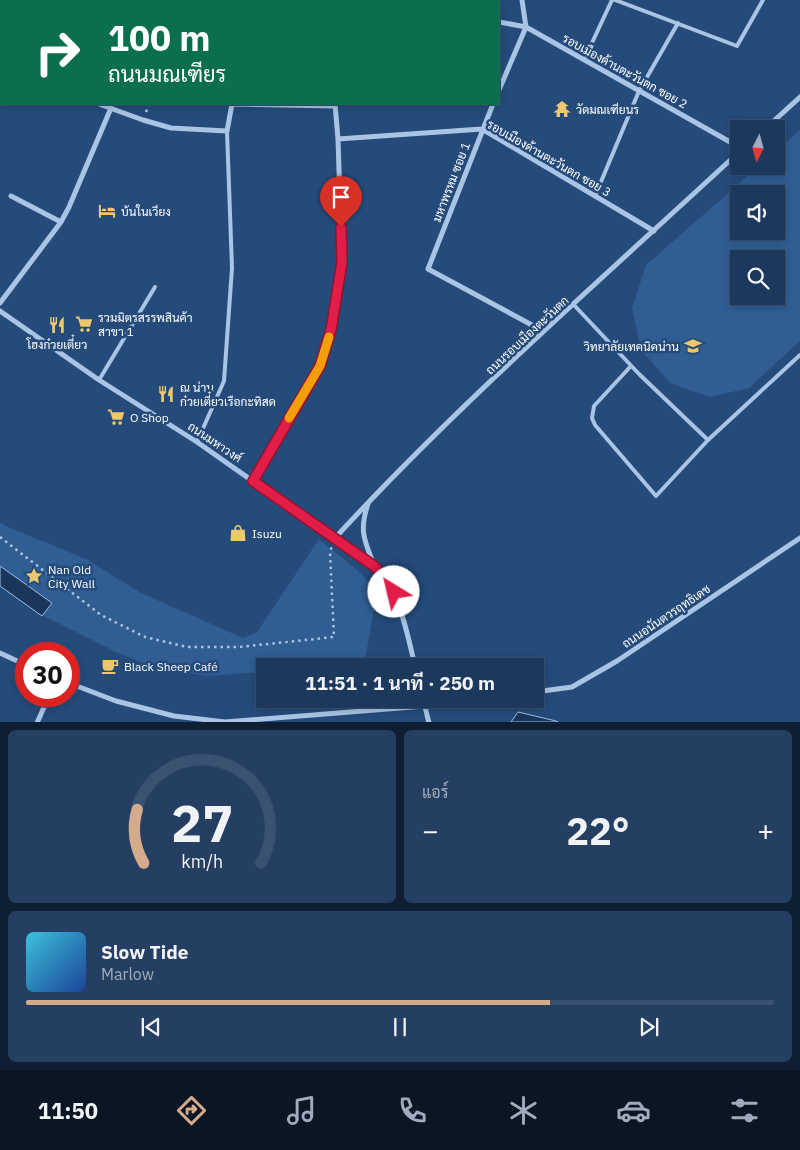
<!DOCTYPE html>
<html lang="th">
<meta charset="utf-8">
<style>
body{margin:0;font-family:"IBM Plex Sans",Sarabun,sans-serif;background:#253f62;color:#f1f3f6;height:100vh;display:flex;flex-direction:column;font-size:19px;white-space:nowrap}
*{box-sizing:border-box;margin:0}
p{font-size:16px;color:#a0acbb}
.icon{flex:none;width:28px;height:28px;fill:none;stroke:currentColor;stroke-width:2;stroke-linecap:round;stroke-linejoin:round}
.map{position:relative;height:722px;overflow:hidden}
.drawer{display:flex;flex-direction:column;gap:8px;padding:8px;background:#0f1f33;flex:1}
.drawer>*{flex:none}
.banner{position:absolute;left:0px;top:0px;width:500px;height:105px;box-shadow:0 2px 8px #0003,0 0 0 1px #3a5272;background:#0b6e4f;color:#fff;overflow:hidden}
.needle{width:32px;rotate:186deg}
.controls{position:absolute;left:730px;top:120px;display:grid;gap:10px}
.controls a{display:grid;place-items:center;width:55px;height:55px;border-radius:0px;background:#1c385c;box-shadow:0 2px 8px #0003,0 0 0 1px #3a5272;font-size:25px}
.speed{position:absolute;left:15px;top:642px;display:flex;gap:10px;font-size:25px;font-weight:700;text-align:center}
.speed>*{display:grid;place-content:center;width:65px;height:65px;border-radius:50%;background:#1c385c;box-shadow:0 2px 8px #0003,0 0 0 1px #3a5272;line-height:1}
.speed .limit{border:8px solid #d22;background:#fff;color:#111}
.pin{position:absolute;display:grid;place-items:center;width:42px;height:42px;color:#fff;margin:-51px -21px;border-radius:50% 50% 50% 0;rotate:-45deg;box-shadow:0 0 5px #0007}
.pin .icon{rotate:45deg}
.me{position:absolute;width:55px;margin:-28px;rotate:324deg;stroke-linejoin:round;filter:drop-shadow(0 0 4px #0008)}
.turn{display:flex;align-items:center;gap:18px;height:105px;padding:0 25px;font-size:22px}
.turn .icon{width:65px;height:65px;stroke-width:2.5}
.turn b{display:block;font-size:35px;line-height:42px}
.big{font-size:38px;font-weight:700;line-height:1.1}
.drawer .tile{flex:1;display:flex;flex-direction:column;justify-content:center;gap:8px;min-width:0;padding:0 18px;border-radius:8px;background:#253f62}
.drawer .dial{align-items:center;gap:0}
.dial svg{height:130px;overflow:visible;fill:none;stroke:#3a5272;stroke-width:7;stroke-linecap:round;text-anchor:middle}
.dial text{fill:#f1f3f6;stroke:none}
.song{display:flex;align-items:center;gap:15px}
.cover{width:60px;height:60px;border-radius:8px;background:linear-gradient(135deg,hsl(190 70% 55%),hsl(220 70% 35%))}
.played{height:5px;border-radius:2px;background:linear-gradient(90deg,#d6ab8b 70%,#3a5272 70%)}
.keys{display:flex;justify-content:space-around;direction:ltr}
.heat{display:flex;justify-content:space-between;align-items:center;font-size:28px;direction:ltr}
.drawer .tiles{flex:1;display:grid;gap:8px;grid-template-columns:1fr 1fr}
.tile:last-child{grid-column:span 2}
.trip{position:absolute;left:256px;top:658px;width:288px;height:50px;border-radius:0px;background:#1c385c;box-shadow:0 2px 8px #0003,0 0 0 1px #3a5272;font-weight:700;line-height:50px;text-align:center}
.tabs{display:flex;height:80px;justify-content:space-around;align-items:center;background:#0b1625;color:#a0acbb}
.tabs .icon{width:35px;height:35px}
.tabs .active{color:#d6ab8b}
.tabs b{font-size:22px;color:#f1f3f6}
.map>svg:first-child{display:block}
</style>
<div class="map">
<svg width="800" height="723" viewBox="0 0 800 723">
<rect width="100%" height="100%" fill="#254b7b"/>
<path fill="#305d92" fill-rule="evenodd" d="M800,130V341L749,388L710,397L670,383L641,350L632,308L646,265L759,166H776V151ZM739,194H776V231H739ZM739,259H776V296H739Z
M0,522L6,526L88,560L141,593L243,638L257,632L319,539L362,574L377,592L364,666H265V672L207,676L154,668L114,651L46,617L0,584Z"/>
<path fill="#1a365c" stroke="#9dbfe5" d="M0,566L52,603L42,616L0,586Z
M518,712L556,721L558,722H511Z"/>
<g fill="none" stroke-linecap="round" stroke-linejoin="round">
<path stroke="#a9c4e4" stroke-width="2.5" stroke-dasharray="2.5 4" stroke-linecap="butt" d="M83,0L86,1
M172,1L173,0
M146,112L149,104
M0,537L101,615L145,637L187,647H239L334,637L330,552L332,546"/>
<path stroke="#a9c4e4" stroke-width="4" d="M615,0L737,46L763,0
M584,60L612,0
M595,196L639,91L678,23
M573,304L639,374L708,440
M631,366L594,406L592,418L595,425L656,496L708,440L800,355
M99,380L155,287
M197,442L224,381L232,268L227,131"/>
<path stroke="#a9c4e4" stroke-width="5" d="M326,0V1
M499,22L526,27L739,147
M0,62L1,63
M499,90L526,27L522,0
M99,104L143,120L171,128L227,131L232,104L335,106
M493,104L428,269L543,331
M765,129L800,97
M338,139L482,129L654,231
M11,196L61,222
M0,303L61,222L69,207L111,108
M0,311L99,380L197,442L374,566C401,595 406,629 415,666
M253,481L319,365L331,330L342,262L338,139L335,104
M368,504C359,530 364,540 374,565
M335,538C461,401 602,279 739,152
M0,653L26,665
M69,683L116,701L174,716L225,722L425,706L481,699
M535,692L572,687L617,661L800,538
M423,699L429,723
M37,723L49,696"/>
</g>
<g fill="none" stroke-linecap="round" stroke-linejoin="round">
<g stroke="#92132f" stroke-width="12">
<path id="route" d="M341,227L342,262L331,330L320,366L253,481L374,566L385,577L394,592"/>
</g>
<use href="#route" stroke="#e11d48" stroke-width="9"/>
<path stroke="#f59e0b" stroke-width="9" d="M289,418L320,366L329,337"/>
</g>
<defs>
<g id="temple-bare" transform="scale(1.35)"><path d="M0-6L5-2H3V0L6.5 2.5H4V6H1.5V3h-3V6H-4V2.5H-6.5L-3 0V-2H-5Z" fill="#edc86e" stroke="#254b7b" stroke-width="2.5" paint-order="stroke"/></g>
<g id="hotel-bare" transform="scale(1.35)"><path d="M-6-4.5h1.5V1H6V5H4.5V3h-9V5H-6ZM-4 0a1.8 1.8 0 1 1 3.6 0ZM.5 0V-2.5h3Q6-2.5 6 0Z" fill="#edc86e" stroke="#254b7b" stroke-width="2.5" paint-order="stroke"/></g>
<g id="supermarket-bare" transform="scale(1.35)"><path d="M-6-5.5h2.5l.6 2H6L4.5 2H-2.5L-4.4-4H-6ZM-1.5 3.2a1.3 1.3 0 1 0 .1 0ZM3 3.2a1.3 1.3 0 1 0 .1 0Z" fill="#edc86e" stroke="#254b7b" stroke-width="2.5" paint-order="stroke"/></g>
<g id="restaurant-bare" transform="scale(1.35)"><path d="M-5-6h1v4h1v-4h1v4h1v-4h1v5L-1.5 .5V6h-2V.5L-5-1ZM5-6V6H3V1.5H1.5Q1.5-4 5-6Z" fill="#edc86e" stroke="#254b7b" stroke-width="2.5" paint-order="stroke"/></g>
<g id="university-bare" transform="scale(1.35)"><path d="M0-5L7-2L0 1L-7-2ZM-4 1L0 2.5L4 1V4Q0 6-4 4Z" fill="#edc86e" stroke="#254b7b" stroke-width="2.5" paint-order="stroke"/></g>
<g id="shop-bare" transform="scale(1.35)"><path d="M-5-2.5h2.3a2.7 3.5 0 0 1 5.4 0H5L5.5 6h-11ZM-1.5-2.5h3a1.5 2.3 0 0 0-3 0Z" fill="#edc86e" stroke="#254b7b" stroke-width="2.5" paint-order="stroke"/></g>
<g id="sight-bare" transform="scale(1.35)"><path d="M0-6L1.8-2.2L6-1.7L2.9 1.2L3.7 5.4L0 3.3L-3.7 5.4L-2.9 1.2L-6-1.7L-1.8-2.2Z" fill="#edc86e" stroke="#254b7b" stroke-width="2.5" paint-order="stroke"/></g>
<g id="cafe-bare" transform="scale(1.35)"><path d="M-5.5-4.5H6V0H3Q3 3.5 0 3.5H-2.5Q-5.5 3.5-5.5 0ZM3-3.2v2h1.7v-2ZM-6 4.5H4V6H-6Z" fill="#edc86e" stroke="#254b7b" stroke-width="2.5" paint-order="stroke"/></g>
</defs>
<g fill-rule="evenodd">
<use href="#temple-bare" x="562" y="109"/>
<use href="#hotel-bare" x="107" y="211"/>
<use href="#supermarket-bare" x="84" y="324"/>
<use href="#restaurant-bare" x="57" y="325"/>
<use href="#university-bare" x="693" y="346"/>
<use href="#restaurant-bare" x="166" y="394"/>
<use href="#supermarket-bare" x="116" y="417"/>
<use href="#shop-bare" x="238" y="533"/>
<use href="#sight-bare" x="34" y="576"/>
<use href="#cafe-bare" x="110" y="666"/>
</g>
<g text-anchor="middle" dominant-baseline="central" stroke-width="5" stroke-linejoin="round" paint-order="stroke">
<g font-size="12" fill="#fff" stroke="#254b7b">
<text transform="translate(625 71) rotate(29)">รอบเมืองด้านตะวันตก ซอย 2</text>
<text transform="translate(549 158) rotate(30)">รอบเมืองด้านตะวันตก ซอย 3</text>
<text transform="translate(451 182) rotate(-69)">มหาพรหม ซอย 1</text>
<text transform="translate(527 335) rotate(-43)">ถนนรอบเมืองตะวันตก</text>
<text transform="translate(215 442) rotate(34)">ถนนมหาวงศ์</text>
<text transform="translate(666 616) rotate(-34)">ถนนอนันตวรฤทธิเดช</text>
</g>
<g font-size="12" fill="#fff" stroke="#254b7b" text-anchor="start">
<text x="576" y="109">วัดมณเฑียนร</text>
<text x="121" y="211">บ้นในเวียง</text>
<text x="98" y="317">รวมมิตรสรรพสินค้า<tspan x="98" dy="14">สาขา 1</tspan></text>
<text x="57" y="344" text-anchor="middle">โฮงก๋วยเตี๋ยว</text>
<text x="679" y="346" text-anchor="end">วิทยาลัยเทคนิคน่าน</text>
<text x="180" y="387">ณ น่าน<tspan x="180" dy="14">ก๋วยเตี๋ยวเรือกะทิสด</tspan></text>
<text x="130" y="417">O Shop</text>
<text x="252" y="533">Isuzu</text>
<text x="48" y="569">Nan Old<tspan x="48" dy="14">City Wall</tspan></text>
<text x="124" y="666">Black Sheep Café</text>
</g>
</g>
</svg>
<div class="controls">
<a><svg class="needle" viewBox="-14 -14 28 28"><path d="M0-13l5 13h-10z" fill="#e53935"/><path d="M0 13l5-13h-10z" fill="#a0acbb"/></svg></a>
<a><svg class="icon" aria-label="sound" viewBox="0 0 24 24"><path d="M4 9h4l5-4v14l-5-4H4zM17 9q2 3 0 6"/></svg></a>
<a><svg class="icon" aria-label="search" viewBox="0 0 24 24"><circle cx="10" cy="10" r="6"/><path d="M15 15l6 6"/></svg></a>
</div>
<div class="speed"><div class="limit">30</div></div>
<div class="pin" style="left:341px;top:227px;background:#d93025"><svg class="icon" aria-label="arrive" viewBox="0 0 24 24"><path d="M6 21V4h12l-3 4 3 4H6"/></svg></div>
<svg class="me" style="left:394px;top:592px" viewBox="-20 -20 40 40"><circle r="19" fill="#fff"/><path d="M0-13L10 11 0 6-10 11z" fill="#e11d48"/></svg>
<div class="trip">11:51 · 1 นาที · 250 m</div>
<div class="banner">
<div class="turn"><svg class="icon" aria-label="right" viewBox="0 0 24 24"><path d="M7 20v-9h11M14 6l5 5-5 5"/></svg><div><b>100 m</b>ถนนมณเฑียร</div></div>
</div>
</div>
<section class="drawer">
<div class="tiles">
<div class="tile dial"><svg viewBox="0 0 100 80">
<path d="M14 69A42 42 0 1 1 86 69"/>
<path d="M14 69A42 42 0 0 1 10 36" stroke="#d6ab8b"/>
<text x="50" y="56" font-size="32" font-weight="700">27</text>
<text x="50" y="72" font-size="11">km/h</text>
</svg></div>
<div class="tile"><p>แอร์</p>
<div class="heat"><a>−</a><b class="big">22°</b><a>+</a></div>
</div>
<div class="tile">
<div class="song"><i class="cover"></i><div><b>Slow Tide</b><p>Marlow</p></div></div>
<div class="played"></div>
<div class="keys"><svg class="icon" aria-label="previous" viewBox="0 0 24 24"><path d="M18 5L8 12l10 7zM5 5v14"/></svg><svg class="icon" aria-label="pause" viewBox="0 0 24 24"><path d="M8 5v14M16 5v14"/></svg><svg class="icon" aria-label="next" viewBox="0 0 24 24"><path d="M6 5l10 7-10 7zM19 5v14"/></svg></div>
</div>
</div>
</section>
<nav class="tabs">
<b>11:50</b>
<svg class="icon active" aria-label="directions" viewBox="0 0 24 24"><path d="M12 3l9 9-9 9-9-9zM9 14v-3h6M13 9l2 2-2 2"/></svg>
<svg class="icon" aria-label="music" viewBox="0 0 24 24"><path d="M9 18V5l10-2v13"/><circle cx="6" cy="18" r="3"/><circle cx="16" cy="16" r="3"/></svg>
<svg class="icon" aria-label="phone" viewBox="0 0 24 24"><path d="M5 4h4l2 5-3 2q2 4 5 5l2-3 5 2v4C11 20 4 13 5 4z"/></svg>
<svg class="icon" aria-label="climate" viewBox="0 0 24 24"><path d="M12 3v18M4 7l16 10M4 17L20 7"/></svg>
<svg class="icon" aria-label="car" viewBox="0 0 24 24"><path d="M5 17H2v-5l4-1 3-4h7l3 4 3 1v5h-3M9 17h6M6 11h13"/><circle cx="7" cy="17" r="2"/><circle cx="17" cy="17" r="2"/></svg>
<svg class="icon" aria-label="filters" viewBox="0 0 24 24"><path d="M4 7h16M4 17h16"/><circle cx="9" cy="7" r="2"/><circle cx="15" cy="17" r="2"/></svg>
</nav>
